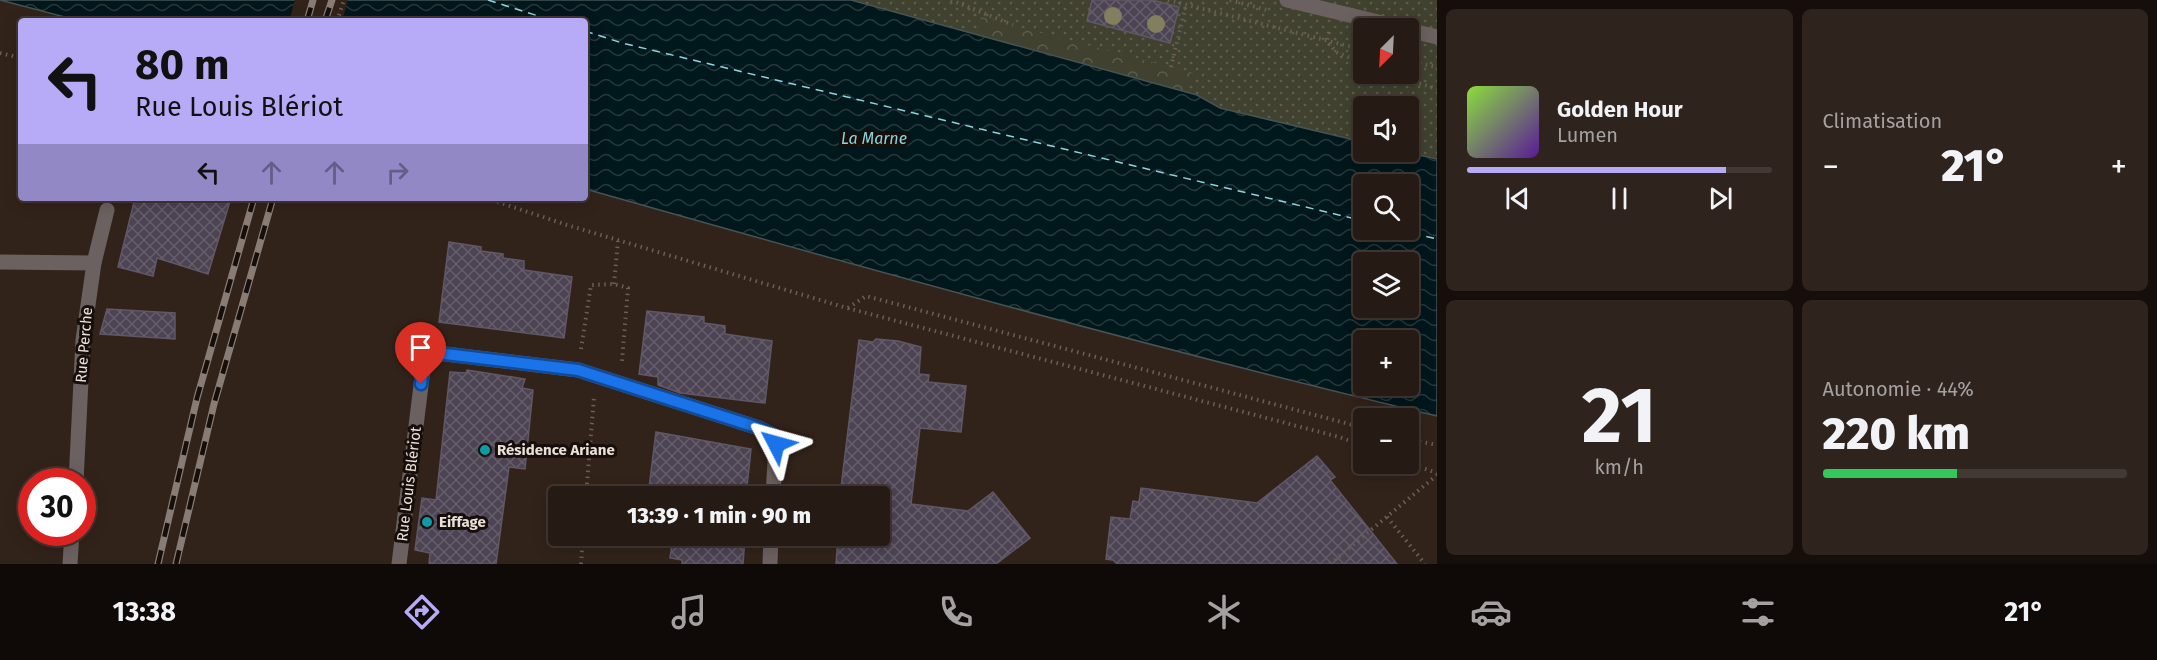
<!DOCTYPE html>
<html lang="fr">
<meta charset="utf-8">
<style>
body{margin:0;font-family:"Fira Sans",sans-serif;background:#2e231d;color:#f1f3f6;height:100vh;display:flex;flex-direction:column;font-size:22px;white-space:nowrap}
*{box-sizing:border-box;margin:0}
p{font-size:20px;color:#a4a1a0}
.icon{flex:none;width:33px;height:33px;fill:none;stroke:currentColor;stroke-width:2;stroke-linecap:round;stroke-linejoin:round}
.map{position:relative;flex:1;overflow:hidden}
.sheet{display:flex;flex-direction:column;gap:9px;padding:9px;background:#150e0b;width:720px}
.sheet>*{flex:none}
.hud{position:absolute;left:18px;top:18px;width:570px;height:183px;border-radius:6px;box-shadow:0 3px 15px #0003,0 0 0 2px #423834;background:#b7abf7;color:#111;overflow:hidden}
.needle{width:39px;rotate:204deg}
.fabs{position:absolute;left:1353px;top:18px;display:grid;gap:12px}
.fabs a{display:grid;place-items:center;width:66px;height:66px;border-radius:6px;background:#261a14;box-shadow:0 3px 15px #0003,0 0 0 2px #423834;font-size:30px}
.speed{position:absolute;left:18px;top:468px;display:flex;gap:12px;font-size:30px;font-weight:700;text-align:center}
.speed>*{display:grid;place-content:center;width:78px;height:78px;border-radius:50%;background:#261a14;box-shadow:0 3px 15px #0003,0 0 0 2px #423834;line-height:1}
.speed .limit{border:9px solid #d22;background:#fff;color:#111}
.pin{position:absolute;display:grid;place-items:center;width:51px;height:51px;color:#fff;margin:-62px -26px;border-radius:50% 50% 50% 0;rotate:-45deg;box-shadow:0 0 6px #0007}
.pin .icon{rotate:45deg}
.me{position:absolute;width:66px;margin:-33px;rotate:309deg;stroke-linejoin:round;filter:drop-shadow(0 0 4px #0008)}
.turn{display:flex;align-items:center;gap:21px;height:126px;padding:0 18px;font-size:27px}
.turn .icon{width:78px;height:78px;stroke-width:2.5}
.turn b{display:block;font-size:42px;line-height:51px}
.lanes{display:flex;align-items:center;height:57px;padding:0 18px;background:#0003;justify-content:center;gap:30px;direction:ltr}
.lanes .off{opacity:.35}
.big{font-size:45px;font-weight:800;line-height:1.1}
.sheet .widget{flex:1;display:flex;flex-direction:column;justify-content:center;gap:9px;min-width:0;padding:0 21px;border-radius:9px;background:#2e231d}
.sheet .dial{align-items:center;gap:0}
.dial b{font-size:78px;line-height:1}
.song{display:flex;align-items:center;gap:18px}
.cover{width:72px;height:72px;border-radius:9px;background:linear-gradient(135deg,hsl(90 70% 55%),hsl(270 70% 35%))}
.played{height:6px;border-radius:3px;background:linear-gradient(90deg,#b7abf7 85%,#423834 85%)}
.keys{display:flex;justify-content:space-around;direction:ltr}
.heat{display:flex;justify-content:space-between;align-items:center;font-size:33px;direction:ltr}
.charge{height:9px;border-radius:4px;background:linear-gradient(90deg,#34c759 44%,#423834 0)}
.sheet .tiles{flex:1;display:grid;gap:9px;grid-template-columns:repeat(2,1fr)}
.trip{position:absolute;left:548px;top:486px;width:342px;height:60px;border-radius:6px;background:#261a14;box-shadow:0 3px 15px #0003,0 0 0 2px #423834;font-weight:800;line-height:60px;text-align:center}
.menu{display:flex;height:96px;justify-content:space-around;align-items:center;background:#0f0a08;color:#a4a1a0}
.menu .icon{width:42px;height:42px}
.menu .current{color:#b7abf7}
.menu b{font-size:27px;color:#f1f3f6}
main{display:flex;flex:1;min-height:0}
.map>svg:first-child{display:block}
</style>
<main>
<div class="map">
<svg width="1437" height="564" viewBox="0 0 1437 564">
<defs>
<pattern id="grass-dots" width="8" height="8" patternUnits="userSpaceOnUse" patternTransform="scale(1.5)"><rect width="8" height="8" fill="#40422f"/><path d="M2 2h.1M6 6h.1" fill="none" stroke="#5c5d4d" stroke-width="1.8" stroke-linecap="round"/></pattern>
<pattern id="park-crowns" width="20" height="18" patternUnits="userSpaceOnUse" patternTransform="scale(1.5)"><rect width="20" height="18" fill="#40422f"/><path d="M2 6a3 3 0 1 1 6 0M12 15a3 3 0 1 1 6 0" fill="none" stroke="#5c5d4d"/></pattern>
<pattern id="water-waves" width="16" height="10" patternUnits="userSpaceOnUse" patternTransform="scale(1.5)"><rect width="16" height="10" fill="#00171b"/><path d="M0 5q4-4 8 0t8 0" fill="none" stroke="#25383c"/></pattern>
<pattern id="building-cross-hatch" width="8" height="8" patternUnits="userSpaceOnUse" patternTransform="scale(1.5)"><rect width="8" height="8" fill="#4c4353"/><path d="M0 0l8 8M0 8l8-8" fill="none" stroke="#665e6b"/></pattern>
</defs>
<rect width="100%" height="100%" fill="#32231a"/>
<path fill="url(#grass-dots)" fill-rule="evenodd" d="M851,0H1437V160L1402,152H1408V106H1364L1363,142L1220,108L1197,95ZM1364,28H1408V74H1364Z"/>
<path fill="url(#park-crowns)" d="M981,17L1193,73L1187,95L1091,70L976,35Z"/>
<path fill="url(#water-waves)" stroke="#465354" stroke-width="1.5" fill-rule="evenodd" d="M0,0H851L1197,95L1220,108L1363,142L1364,152H1405L1437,159V416C1152,348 871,270 589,190L585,184V21H80ZM1364,184H1408V230H1364ZM1364,262H1408V308H1364ZM1364,340H1408V386H1364Z"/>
<path fill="#32231a" d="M295,0H348L342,21H289Z"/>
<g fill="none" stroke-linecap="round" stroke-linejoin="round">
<path stroke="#8cd4de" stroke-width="1.5" stroke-dasharray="8 6" stroke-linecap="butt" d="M488,0L554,21
M585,31L622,43L1364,221
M1399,230L1437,239"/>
</g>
<path fill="url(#building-cross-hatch)" stroke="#605767" stroke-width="1.5" d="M1092,0H1152L1179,7L1170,43L1087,21Z
M135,198H231L208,274L157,258L153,276L118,267Z
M449,242L481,247V251L503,254V258L524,261V270L572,277L564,338L439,322Z
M107,309L175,313V339L100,334Z
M647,311L704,317V323L725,326V334L772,341L765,403L680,393L658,385V377L639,374Z
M876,339L898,341L921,347L919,374L929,375L928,382L966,386L961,432L920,428L911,504L968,511L993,492L1030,538L996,564H836L838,536H879V496H840L859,340L873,342Z
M467,370L525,379L522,388L533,390L525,469L509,467L496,564H429L430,553L415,550L422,498L436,500L450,372L466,373Z
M656,432L751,449L746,496H659V489L649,488Z
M1317,456L1335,477L1330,480L1397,564H1117L1113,560L1106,559L1111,517L1130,519L1133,501L1139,502L1141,488L1257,503Z
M673,536H742L745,537L743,564H682V560L670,558Z"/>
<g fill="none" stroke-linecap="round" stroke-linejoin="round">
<path stroke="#6c5e56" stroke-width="4" stroke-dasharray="1.5 4.5" stroke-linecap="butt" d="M951,0L1013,25
M1168,0L1364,50
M1230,0L1267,10
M337,21L344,0
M1329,32L1327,41L1336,52L1364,64
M0,53L21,58
M1408,61L1437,67
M1171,67L1186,5
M1391,74L1437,89
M486,198L567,225L847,308L1339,437L1364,446
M614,284L618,241
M848,308L866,296L1364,428
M581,349L591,285L614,284L628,288L622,361
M1408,439L1437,445
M1408,463L1437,473
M586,496L594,397
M1387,517L1425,564
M581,564L583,536
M1330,564L1437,475"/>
<path stroke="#6b6160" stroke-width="15" d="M0,262L94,263"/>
<path stroke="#6b6160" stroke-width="15" d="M1287,0L1403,28
M1408,30L1437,37
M76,482L83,340L94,263L107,210
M70,564L72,532
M399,564L424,361L437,353L578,370L759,428L773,435L776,444L773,496
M770,564L771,536"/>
<g stroke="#897c75" stroke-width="7">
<path id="rail" d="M307,21L313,0
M325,21L332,0
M158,564L197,398L254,198
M176,564L214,404L273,198"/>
</g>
<use href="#rail" stroke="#150e0a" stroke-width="4.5" stroke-dasharray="14" stroke-linecap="butt"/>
</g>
<g fill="#827f5e">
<circle cx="1113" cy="16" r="9"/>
<circle cx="1156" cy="24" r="9"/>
</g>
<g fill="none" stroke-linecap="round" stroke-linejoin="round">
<g stroke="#114b97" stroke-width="15">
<path id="route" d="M421,384L424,361L437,353L578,370L759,428L773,435L776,444"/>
</g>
<use href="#route" stroke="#1a73e8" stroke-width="10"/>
</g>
<g fill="#0f9aa8" stroke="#150e0a" stroke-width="2">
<circle cx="485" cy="450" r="6"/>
<circle cx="427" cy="522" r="6"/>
</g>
<g text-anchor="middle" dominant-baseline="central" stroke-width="6" stroke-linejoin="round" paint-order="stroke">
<g font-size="15" fill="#eadfd9" stroke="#150e0a">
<text transform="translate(84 345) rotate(-85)">Rue Perche</text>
<text transform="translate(409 484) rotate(-83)">Rue Louis Blériot</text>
</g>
<g font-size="15" font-weight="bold" fill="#eadfd9" stroke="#150e0a" text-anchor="start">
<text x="497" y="450">Résidence Ariane</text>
<text x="439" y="522">Eiffage</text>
</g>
<g font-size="16" font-style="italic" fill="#8cd4de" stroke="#150e0a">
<text x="874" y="138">La Marne</text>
</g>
</g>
</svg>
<div class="fabs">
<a><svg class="needle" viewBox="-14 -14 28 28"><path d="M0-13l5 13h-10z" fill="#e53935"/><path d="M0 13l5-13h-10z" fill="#a4a1a0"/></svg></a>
<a><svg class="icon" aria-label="sound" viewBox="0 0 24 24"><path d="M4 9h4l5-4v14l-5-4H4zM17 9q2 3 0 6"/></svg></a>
<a><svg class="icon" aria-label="search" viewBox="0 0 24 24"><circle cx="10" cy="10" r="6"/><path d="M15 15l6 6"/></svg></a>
<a><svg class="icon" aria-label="layers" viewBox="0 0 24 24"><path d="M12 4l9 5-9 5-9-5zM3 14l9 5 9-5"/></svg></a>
<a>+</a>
<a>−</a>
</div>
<div class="speed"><div class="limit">30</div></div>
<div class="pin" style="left:421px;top:384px;background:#d93025"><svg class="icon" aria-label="arrive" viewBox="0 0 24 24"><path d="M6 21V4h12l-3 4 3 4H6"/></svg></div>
<svg class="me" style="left:776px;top:444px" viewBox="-20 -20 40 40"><path d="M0-17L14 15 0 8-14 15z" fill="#1a73e8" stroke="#fff" stroke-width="4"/></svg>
<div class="trip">13:39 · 1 min · 90 m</div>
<div class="hud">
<div class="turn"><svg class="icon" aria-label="left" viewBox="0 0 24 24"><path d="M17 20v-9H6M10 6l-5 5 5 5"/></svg><div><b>80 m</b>Rue Louis Blériot</div></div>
<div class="lanes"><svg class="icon" aria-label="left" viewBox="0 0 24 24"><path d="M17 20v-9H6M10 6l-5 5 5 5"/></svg><svg class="icon off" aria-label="ahead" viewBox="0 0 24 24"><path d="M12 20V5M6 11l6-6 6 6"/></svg><svg class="icon off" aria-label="ahead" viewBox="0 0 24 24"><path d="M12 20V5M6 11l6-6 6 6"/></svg><svg class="icon off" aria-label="right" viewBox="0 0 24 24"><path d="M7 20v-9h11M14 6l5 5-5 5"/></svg></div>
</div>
</div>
<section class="sheet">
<div class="tiles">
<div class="widget">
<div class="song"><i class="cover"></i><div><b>Golden Hour</b><p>Lumen</p></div></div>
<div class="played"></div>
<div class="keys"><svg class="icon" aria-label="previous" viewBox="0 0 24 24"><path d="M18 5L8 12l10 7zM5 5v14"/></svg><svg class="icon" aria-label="pause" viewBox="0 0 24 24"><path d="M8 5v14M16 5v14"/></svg><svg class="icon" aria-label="next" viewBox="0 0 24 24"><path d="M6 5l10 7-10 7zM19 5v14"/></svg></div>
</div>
<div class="widget"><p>Climatisation</p>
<div class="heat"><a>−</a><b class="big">21°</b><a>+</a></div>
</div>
<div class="widget dial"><b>21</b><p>km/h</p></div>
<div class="widget"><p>Autonomie · 44%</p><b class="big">220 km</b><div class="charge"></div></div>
</div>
</section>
</main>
<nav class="menu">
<b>13:38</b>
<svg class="icon current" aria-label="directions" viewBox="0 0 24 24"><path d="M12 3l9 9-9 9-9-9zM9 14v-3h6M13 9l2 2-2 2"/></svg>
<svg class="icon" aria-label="music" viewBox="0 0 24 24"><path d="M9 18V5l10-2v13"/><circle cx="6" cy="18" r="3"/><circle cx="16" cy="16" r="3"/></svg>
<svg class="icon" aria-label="phone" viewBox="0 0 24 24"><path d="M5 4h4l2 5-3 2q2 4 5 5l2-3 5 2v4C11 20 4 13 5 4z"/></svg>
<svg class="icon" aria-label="climate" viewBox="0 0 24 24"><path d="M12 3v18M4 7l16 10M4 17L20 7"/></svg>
<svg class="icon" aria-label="car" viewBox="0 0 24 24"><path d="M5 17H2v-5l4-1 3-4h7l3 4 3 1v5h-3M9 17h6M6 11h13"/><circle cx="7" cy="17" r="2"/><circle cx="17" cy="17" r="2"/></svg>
<svg class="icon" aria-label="filters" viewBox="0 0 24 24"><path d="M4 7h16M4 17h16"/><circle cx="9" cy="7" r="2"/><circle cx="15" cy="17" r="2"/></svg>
<b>21°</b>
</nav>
